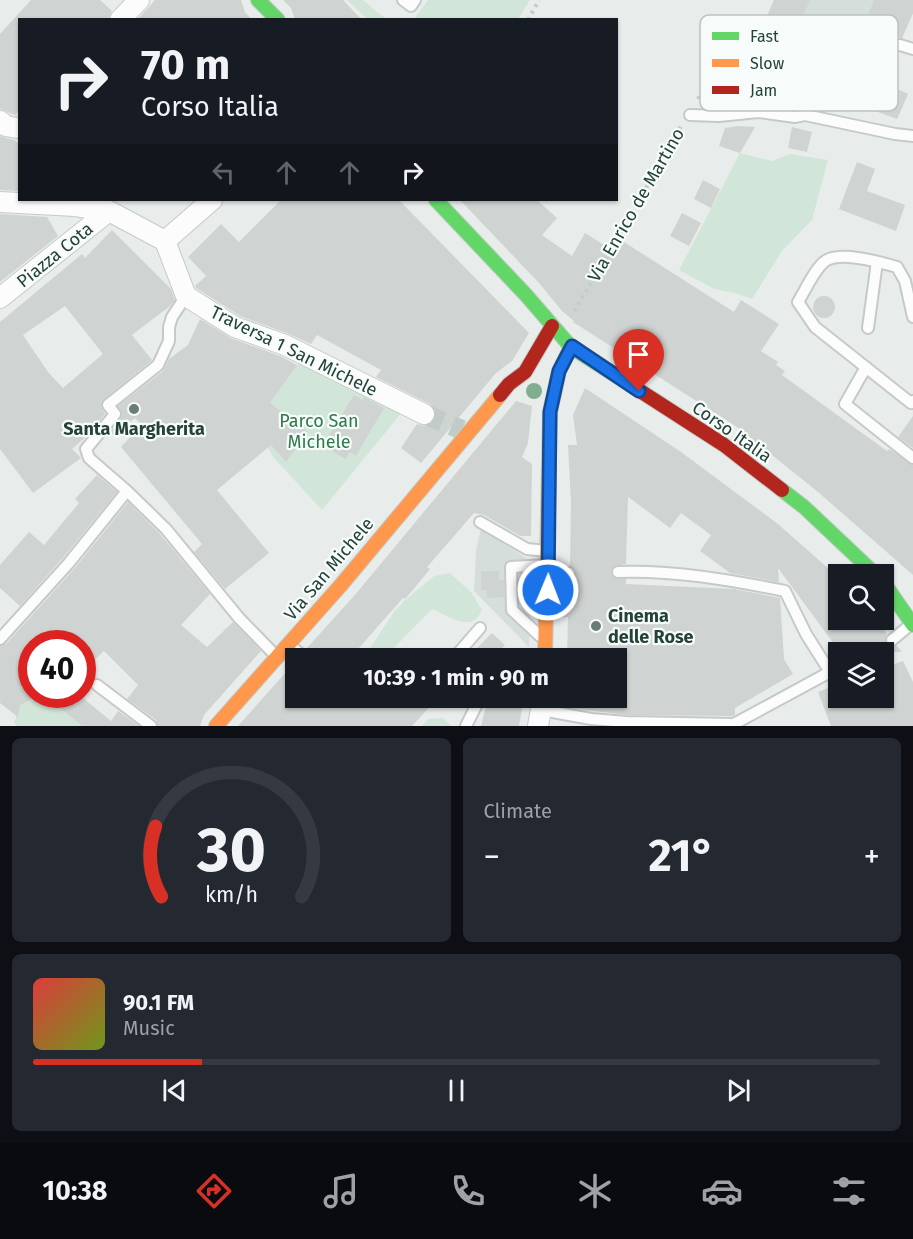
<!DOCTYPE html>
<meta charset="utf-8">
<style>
body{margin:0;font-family:"Fira Sans",sans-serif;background:#242831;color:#f1f3f6;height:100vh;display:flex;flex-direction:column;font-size:22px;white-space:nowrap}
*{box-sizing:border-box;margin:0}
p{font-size:20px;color:#9ea1a6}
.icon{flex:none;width:33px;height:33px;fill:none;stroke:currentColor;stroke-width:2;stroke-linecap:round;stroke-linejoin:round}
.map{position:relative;height:726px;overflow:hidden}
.sheet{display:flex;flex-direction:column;gap:12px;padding:12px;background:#0d0f14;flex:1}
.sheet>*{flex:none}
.banner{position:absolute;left:18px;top:18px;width:600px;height:183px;border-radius:0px;box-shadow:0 2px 4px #0004;background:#171b24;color:#f1f3f6;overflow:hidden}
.controls{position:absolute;left:828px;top:564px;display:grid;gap:12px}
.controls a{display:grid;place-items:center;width:66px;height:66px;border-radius:0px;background:#171b24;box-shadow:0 2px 4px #0004;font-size:30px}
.speed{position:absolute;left:18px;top:630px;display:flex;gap:12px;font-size:30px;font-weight:700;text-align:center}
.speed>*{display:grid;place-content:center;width:78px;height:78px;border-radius:50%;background:#171b24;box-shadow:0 2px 4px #0004;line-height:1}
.speed .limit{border:9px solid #d22;background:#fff;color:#111}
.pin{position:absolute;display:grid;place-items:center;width:51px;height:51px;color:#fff;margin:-62px -26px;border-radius:50% 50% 50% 0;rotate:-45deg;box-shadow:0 0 6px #0007}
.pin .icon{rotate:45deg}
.me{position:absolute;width:66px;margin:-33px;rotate:1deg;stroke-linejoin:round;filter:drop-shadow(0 0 4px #0008)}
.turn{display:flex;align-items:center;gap:21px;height:126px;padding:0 24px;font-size:27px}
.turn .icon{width:78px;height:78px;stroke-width:2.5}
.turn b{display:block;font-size:42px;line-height:51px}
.lanes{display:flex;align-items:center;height:57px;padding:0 24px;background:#0003;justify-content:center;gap:30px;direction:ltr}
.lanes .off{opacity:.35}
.big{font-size:45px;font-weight:700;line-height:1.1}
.sheet .card{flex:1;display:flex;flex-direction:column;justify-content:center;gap:9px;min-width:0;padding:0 21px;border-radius:9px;background:#242831}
.sheet .dial{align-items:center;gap:0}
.dial svg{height:156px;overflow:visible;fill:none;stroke:#363941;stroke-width:7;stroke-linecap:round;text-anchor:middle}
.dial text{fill:#f1f3f6;stroke:none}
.song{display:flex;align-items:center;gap:18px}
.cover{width:72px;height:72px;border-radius:9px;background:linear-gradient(135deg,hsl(0 70% 55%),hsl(80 70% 35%))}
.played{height:6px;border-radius:3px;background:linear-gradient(90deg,#d93025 20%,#363941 20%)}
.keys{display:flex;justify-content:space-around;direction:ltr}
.heat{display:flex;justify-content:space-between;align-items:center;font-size:33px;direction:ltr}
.sheet .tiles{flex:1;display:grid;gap:12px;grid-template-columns:1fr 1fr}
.card:last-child{grid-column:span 2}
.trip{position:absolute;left:285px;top:648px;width:342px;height:60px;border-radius:0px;background:#171b24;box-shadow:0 2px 4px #0004;font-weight:700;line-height:60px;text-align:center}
.tab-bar{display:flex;height:96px;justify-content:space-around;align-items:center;background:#090b0e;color:#9ea1a6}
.tab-bar .icon{width:42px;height:42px}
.tab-bar .on{color:#d93025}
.tab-bar b{font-size:27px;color:#f1f3f6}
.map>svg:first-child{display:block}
</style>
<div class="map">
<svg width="913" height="726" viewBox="0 0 913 726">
<rect width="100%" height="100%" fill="#e8edeb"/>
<path fill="#d6dedb" d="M774,0H913V13L883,82L908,94L897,119L798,82L748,61Z
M481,529L532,562L529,647L474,591L476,550Z"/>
<path fill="#d1e6d8" d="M347,0H363L386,19H367Z
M428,0H530L518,19H414Z
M740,153L772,161L790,154L828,160L812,220L782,251L752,299L735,293L714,289L679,270Z
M298,363L402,412L322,510L274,458L253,424Z
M450,573L471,592L482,610C472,634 449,616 432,609L384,658H374L366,654L394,612L404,601L434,576Z
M42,694L82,726H17L14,723L20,706Z
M443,718L451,726H422L428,719Z"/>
<path fill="#cfd4d2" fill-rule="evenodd" d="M31,0H100L112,11L108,20H20V110L15,115L0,109V34Z
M155,0H241L245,12L252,20H137Z
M283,0H343L362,20H295L291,8Z
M774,0H810L796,33L805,37L783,76L748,61Z
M874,0H913V13L902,38H898L893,42V47L896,51L883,83L908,94L897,119L801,83L810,40L850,57Z
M738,126L755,127L740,153L719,146L725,128Z
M792,127L812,132L807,152L788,148Z
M0,136L14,140L20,145V191L0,190Z
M857,162L875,169L867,191L905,205L896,231L839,209Z
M703,180L720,189L711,208L694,199Z
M281,200H399L529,333L512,361L496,373L421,463L401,448L417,424L425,426L434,420L436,413L430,404L376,377L381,370L317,335L311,344L289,334L240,316L196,288L195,286L206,276L188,257L221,224L239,242Z
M460,200H537L557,218L542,235L572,256L585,233L617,253L624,242L734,312L741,300L779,324L761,351L778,362L776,365L785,371L782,375L887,451L889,449L913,465V575L818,492L737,427L573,322L574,321L562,311L539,283Z
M682,213L701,223L689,246L670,236Z
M0,214L47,217L58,236L0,282Z
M112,230L171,289L175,300L170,306L132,335L152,360L101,402V407L105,414L88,435L72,449L81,458L33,493L0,449V322L82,254L85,258ZM65,306L103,354L63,388L48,372L23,335Z
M813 307a11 11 0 1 1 22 0a11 11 0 1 1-22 0Z
M200,319L231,338L280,356L297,365L270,403L308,432L286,462L271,445L217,490L269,553L225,589L194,552L202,544L121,447L141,425L135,418L112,435L109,433L122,416V412L118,406L163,371L169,359L188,345Z
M585,388L681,452L778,524L838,577V620H876L887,634L885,638L886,644L890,647L897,646L902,652H840L778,568L779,582L730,573L700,551L711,535L681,513L670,528L628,497L626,564L614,566L611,571L612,576L617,579H626V584L734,589L780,598L784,659L793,674L735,708V715L732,716L626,715L571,708L572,698H616V658H567L568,617H562L563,595H569V580L573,579L576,574L575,569L570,566L571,502L568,445H577L573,415Z
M354,395L362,400L364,397L384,408L356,456L350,452L345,459L323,445Z
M516,401L532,406L528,443L522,457L532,464L531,536H520L484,515L474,513L427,567L430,569L412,591L405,599L403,598L350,658H313V655L306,649L354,596Z
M913,416V448L898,437Z
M97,475L117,492L62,559L20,606L0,588V565L29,532L44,545L79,503L75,499Z
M128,502L160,534L210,594L181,625L207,647L233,622L261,651L204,715L200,726H158L156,720L127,699L138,685L104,651L82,672V644H32V699L20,706L18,717L0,703V646L6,644L74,569Z
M481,571H499V580H504V597L487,598V590H481Z
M492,633L505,645L493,658H467Z
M296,661V698H345L347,704L355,707L361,705L362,698H438L412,726H238Z
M903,661L913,682V726H831L818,692L838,684V698H884V668Z
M42,694H78L111,721L118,711L139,726H82Z
M488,698H524L519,726H481Z"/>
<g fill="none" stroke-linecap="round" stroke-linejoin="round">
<path stroke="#c1cbc8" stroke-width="20" stroke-dasharray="20 10" stroke-linecap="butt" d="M424,414L462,430"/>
<g stroke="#c5cac8" stroke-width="14">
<path id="lane" d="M403,0L411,6L415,0
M900,45L913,49
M690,115L719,116L758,112L795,117L805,115L895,134L913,136
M913,317L905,281L897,267C880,262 838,250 824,262C814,270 805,291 798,302L815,327L911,403L913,401
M868,328L877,262
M866,367L845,404L913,458
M127,491L166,529L239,618L277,657
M480,522L527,549L547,551
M549,573H569
M540,636L512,610L511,567L546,565
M0,639L68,564L127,491L89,458L86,449L115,414L108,405L158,365L169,341V327L172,317L186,296
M892,640L910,625
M289,645L306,658
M454,658L480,628
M97,685L151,726
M352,698L355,700
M542,710L591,719L626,722L734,724L830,672L806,634L785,591C731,580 673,570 618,572
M466,726L480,698"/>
</g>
<g stroke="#c5cac8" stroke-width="22">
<path id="street" d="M120,20L139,0
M0,121L6,126L17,128
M0,202L75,206L109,211L165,241L212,200
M165,241L186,296L235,327L285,345L424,414
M0,298L109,211
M538,726L543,698"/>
</g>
<g stroke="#c3cbc8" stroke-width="16">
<path id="fast" d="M258,0L278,20
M436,200L526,295L571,347L634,387
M782,490L804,507L875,574
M884,583L913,625"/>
</g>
<g stroke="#c3cbc8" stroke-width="16">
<path id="slow" d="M545,658L550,412L559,371L571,347
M216,726L341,585L500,395"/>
</g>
<g stroke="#c3cbc8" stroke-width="16">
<path id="jam" d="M634,387L724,445L782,490
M500,395L509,384L525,372L552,326"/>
</g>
<path stroke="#c3ccca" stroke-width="4" stroke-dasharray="3 4.5" stroke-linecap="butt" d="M528,20L539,0
M761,67L800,87
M711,71L733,81L742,62L759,71
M736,73L744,76L747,71L781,88L785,86L784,81L759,71L761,66
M698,99L721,48
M574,311L611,250L681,126"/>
<use href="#lane" stroke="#fcfcfc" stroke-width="10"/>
<use href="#street" stroke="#fcfcfc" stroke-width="20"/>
<use href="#fast" stroke="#63d668" stroke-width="14"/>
<use href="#slow" stroke="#ff974d" stroke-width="14"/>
<use href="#jam" stroke="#b3261e" stroke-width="14"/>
</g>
<circle fill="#81ae93" cx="534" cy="391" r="8"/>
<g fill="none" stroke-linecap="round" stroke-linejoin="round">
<g stroke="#114b97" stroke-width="15">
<path id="route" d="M548,590L550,412L559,371L572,346L639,391"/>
</g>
<use href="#route" stroke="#1a73e8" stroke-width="10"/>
</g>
<g fill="#697e78" stroke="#f7fbf9" stroke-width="2">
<circle cx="134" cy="409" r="6"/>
<circle cx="596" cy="626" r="6"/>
</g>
<g text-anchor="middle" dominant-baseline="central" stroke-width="4.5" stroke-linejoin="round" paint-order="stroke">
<g font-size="18" fill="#24423a" stroke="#f7fbf9">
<text transform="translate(636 205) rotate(-60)">Via Enrico de Martino</text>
<text transform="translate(55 255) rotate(-39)">Piazza Cota</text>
<text transform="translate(294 351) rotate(26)">Traversa 1 San Michele</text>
<text transform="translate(732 432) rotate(35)">Corso Italia</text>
<text transform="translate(329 569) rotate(-50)">Via San Michele</text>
</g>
<g font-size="18" fill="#2d7a4b" stroke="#f7fbf9">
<text x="319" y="421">Parco San<tspan x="319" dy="21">Michele</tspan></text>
</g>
<g font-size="18" font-weight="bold" fill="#24423a" stroke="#f7fbf9">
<text x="134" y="429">Santa Margherita</text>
<text x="608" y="616" text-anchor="start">Cinema<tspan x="608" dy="21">delle Rose</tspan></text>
</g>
</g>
<rect x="700" y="15" width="198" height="96" rx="9" fill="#f7fbf9" stroke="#b8c4c0" stroke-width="1.5"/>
<rect x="712" y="32" width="27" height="8" fill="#63d668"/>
<rect x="712" y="59" width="27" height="8" fill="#ff974d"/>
<rect x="712" y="86" width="27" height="8" fill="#b3261e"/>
<g font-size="16" fill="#24423a">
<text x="750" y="42">Fast</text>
<text x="750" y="69">Slow</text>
<text x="750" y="96">Jam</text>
</g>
</svg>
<div class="controls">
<a><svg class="icon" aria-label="search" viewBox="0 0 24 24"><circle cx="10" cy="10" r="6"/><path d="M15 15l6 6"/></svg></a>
<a><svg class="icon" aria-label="layers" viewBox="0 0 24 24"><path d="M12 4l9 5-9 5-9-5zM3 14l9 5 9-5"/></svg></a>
</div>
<div class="speed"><div class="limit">40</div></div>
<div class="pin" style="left:639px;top:391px;background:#d93025"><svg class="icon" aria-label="arrive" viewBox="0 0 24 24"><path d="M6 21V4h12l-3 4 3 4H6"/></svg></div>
<svg class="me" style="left:548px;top:590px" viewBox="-20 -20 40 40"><circle r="17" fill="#1a73e8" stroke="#fff" stroke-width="3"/><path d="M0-11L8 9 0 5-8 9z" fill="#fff"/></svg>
<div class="trip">10:39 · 1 min · 90 m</div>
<div class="banner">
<div class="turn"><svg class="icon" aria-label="right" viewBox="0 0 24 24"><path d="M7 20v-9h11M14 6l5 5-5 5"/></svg><div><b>70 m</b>Corso Italia</div></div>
<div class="lanes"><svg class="icon off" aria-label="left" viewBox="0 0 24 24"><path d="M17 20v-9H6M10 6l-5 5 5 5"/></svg><svg class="icon off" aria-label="ahead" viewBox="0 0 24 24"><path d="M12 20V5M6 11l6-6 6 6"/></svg><svg class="icon off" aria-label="ahead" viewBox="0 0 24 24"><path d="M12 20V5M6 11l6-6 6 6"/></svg><svg class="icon" aria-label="right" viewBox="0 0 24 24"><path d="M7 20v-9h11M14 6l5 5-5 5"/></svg></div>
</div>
</div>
<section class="sheet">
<div class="tiles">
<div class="card dial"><svg viewBox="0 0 100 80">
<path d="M14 69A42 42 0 1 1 86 69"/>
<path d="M14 69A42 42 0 0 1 11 33" stroke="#d93025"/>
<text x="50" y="56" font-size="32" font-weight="700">30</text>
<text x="50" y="72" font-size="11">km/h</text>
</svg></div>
<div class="card"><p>Climate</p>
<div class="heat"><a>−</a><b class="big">21°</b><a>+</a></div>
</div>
<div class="card">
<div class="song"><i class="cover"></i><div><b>90.1 FM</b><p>Music</p></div></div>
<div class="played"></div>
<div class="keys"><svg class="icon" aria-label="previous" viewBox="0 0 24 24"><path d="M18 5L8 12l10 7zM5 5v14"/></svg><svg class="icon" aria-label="pause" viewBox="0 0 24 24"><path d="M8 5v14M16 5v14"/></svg><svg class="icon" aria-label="next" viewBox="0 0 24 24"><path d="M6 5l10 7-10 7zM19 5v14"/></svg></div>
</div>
</div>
</section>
<nav class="tab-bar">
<b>10:38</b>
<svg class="icon on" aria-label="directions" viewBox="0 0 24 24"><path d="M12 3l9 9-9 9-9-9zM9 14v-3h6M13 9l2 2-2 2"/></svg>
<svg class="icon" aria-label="music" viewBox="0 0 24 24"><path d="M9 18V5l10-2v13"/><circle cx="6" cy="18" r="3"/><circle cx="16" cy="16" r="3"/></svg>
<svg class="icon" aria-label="phone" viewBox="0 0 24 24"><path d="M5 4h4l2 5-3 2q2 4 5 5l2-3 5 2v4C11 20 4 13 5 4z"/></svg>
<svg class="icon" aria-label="climate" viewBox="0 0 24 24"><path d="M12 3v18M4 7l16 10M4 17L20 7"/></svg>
<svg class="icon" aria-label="car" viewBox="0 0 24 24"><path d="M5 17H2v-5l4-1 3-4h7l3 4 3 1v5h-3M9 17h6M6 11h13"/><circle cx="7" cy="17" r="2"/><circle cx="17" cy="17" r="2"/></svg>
<svg class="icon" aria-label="filters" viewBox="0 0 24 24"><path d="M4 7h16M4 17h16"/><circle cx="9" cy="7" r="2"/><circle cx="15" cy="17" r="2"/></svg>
</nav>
